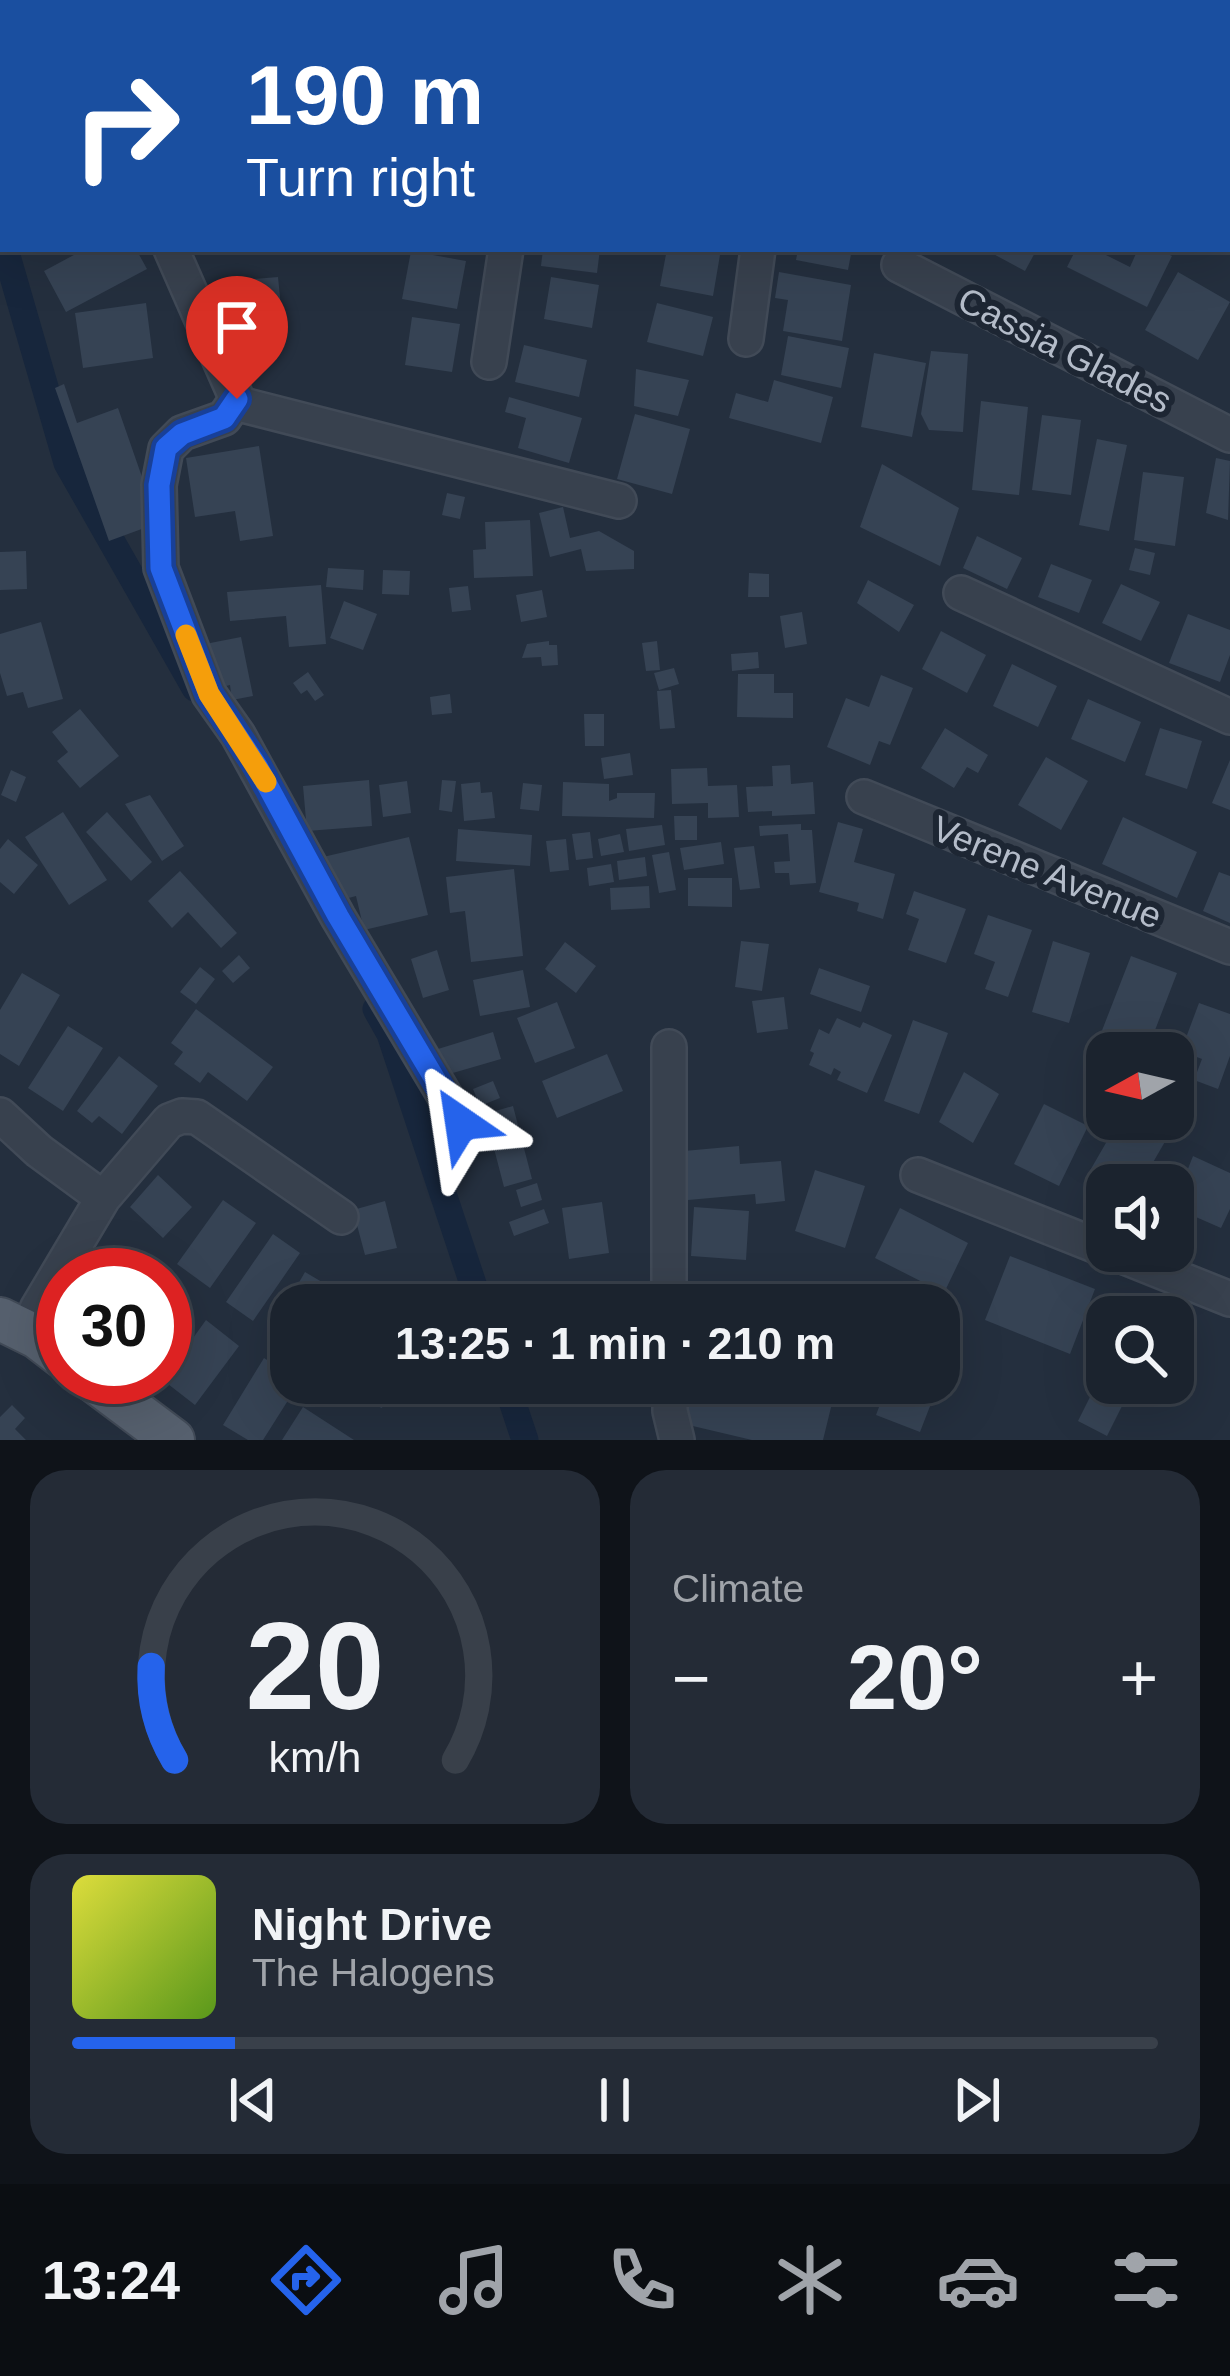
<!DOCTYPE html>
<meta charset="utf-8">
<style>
body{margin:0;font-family:Helvetica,sans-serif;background:#242b36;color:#f1f3f6;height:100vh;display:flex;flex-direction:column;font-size:45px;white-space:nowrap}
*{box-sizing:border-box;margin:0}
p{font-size:39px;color:#a0a4aa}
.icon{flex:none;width:66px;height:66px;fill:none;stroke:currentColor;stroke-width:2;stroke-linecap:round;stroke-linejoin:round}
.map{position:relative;height:1440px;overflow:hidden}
.sheet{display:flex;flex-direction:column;gap:30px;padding:30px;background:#0f1319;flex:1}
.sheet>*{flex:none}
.hud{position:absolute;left:0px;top:0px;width:1230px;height:252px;box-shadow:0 12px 48px #0002,0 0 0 3px #39404a;background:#1a4fa0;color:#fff;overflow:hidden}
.needle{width:78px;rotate:262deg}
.tools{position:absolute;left:1086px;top:1032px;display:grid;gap:24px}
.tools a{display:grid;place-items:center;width:108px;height:108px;border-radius:24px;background:#1b232e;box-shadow:0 12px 48px #0002,0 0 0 3px #39404a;font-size:60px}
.speed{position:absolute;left:36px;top:1248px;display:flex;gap:24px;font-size:60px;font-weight:700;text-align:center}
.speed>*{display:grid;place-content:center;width:156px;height:156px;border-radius:50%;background:#1b232e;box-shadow:0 12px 48px #0002,0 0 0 3px #39404a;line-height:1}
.speed .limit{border:18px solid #d22;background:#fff;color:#111}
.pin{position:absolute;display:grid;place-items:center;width:102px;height:102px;color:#fff;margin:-123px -51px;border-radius:50% 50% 50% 0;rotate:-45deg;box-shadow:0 0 12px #0007}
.pin .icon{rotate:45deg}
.me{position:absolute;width:132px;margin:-66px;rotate:328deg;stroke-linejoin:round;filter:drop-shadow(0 0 9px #0008)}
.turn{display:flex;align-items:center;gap:42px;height:252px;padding:0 48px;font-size:54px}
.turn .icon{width:156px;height:156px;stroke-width:2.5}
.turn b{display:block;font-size:84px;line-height:102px}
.big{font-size:90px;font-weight:700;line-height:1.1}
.sheet .card{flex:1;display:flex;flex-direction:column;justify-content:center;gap:18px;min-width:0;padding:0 42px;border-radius:36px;background:#242b36}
.sheet .dial{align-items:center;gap:0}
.dial svg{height:312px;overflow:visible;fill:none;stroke:#39404a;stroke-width:7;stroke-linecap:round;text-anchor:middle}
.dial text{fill:#f1f3f6;stroke:none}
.song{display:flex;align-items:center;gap:36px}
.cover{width:144px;height:144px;border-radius:18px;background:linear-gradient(135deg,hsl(60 70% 55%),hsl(90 70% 35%))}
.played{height:12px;border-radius:6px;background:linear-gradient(90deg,#2563eb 15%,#39404a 15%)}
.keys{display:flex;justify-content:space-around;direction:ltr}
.heat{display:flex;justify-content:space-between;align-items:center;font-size:66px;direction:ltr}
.sheet .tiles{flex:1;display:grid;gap:30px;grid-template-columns:1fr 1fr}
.card:last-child{grid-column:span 2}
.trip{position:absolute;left:270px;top:1284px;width:690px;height:120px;border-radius:36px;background:#1b232e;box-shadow:0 12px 48px #0002,0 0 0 3px #39404a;font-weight:700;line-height:120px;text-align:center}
.dock{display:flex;height:192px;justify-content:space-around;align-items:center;background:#0b0e12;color:#a0a4aa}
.dock .icon{width:84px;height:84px}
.dock .on{color:#2563eb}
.dock b{font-size:54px;color:#f1f3f6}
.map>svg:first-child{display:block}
</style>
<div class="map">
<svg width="1230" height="1440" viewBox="0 0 1230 1440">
<rect width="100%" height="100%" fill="#242f3e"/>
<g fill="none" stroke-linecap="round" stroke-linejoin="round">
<path stroke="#17263c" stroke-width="27" d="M5,249L67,463L195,688
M376,1009L390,1034L480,1305
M506,1383L525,1440"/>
</g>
<path fill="#364354" d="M85,249H136L147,269L66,312L44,271Z
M543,249H600L597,273L541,266Z
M667,249H721L713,296L660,286Z
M798,249H852L848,270L796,260Z
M984,249H1037L1025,271Z
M1076,249H1094L1130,267L1138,249H1158L1172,256L1147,307L1067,267Z
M411,251L466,261L457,309L402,299Z
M779,272L851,285L842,341L783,331L788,300L775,298Z
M1178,272L1230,302L1198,360L1145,330Z
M278,277L282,317L250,320L251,333L235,335L229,281Z
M551,277L599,285L592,328L544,319Z
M146,303L153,358L83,368L75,313Z
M657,303L713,317L703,356L647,342Z
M412,317L460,324L452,372L405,365Z
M788,336L849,348L841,388L781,375Z
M524,345L587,360L579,397L515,382Z
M931,351L968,354L963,432L929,430L921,414Z
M874,353L926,363L912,437L861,427Z
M636,369L689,380L678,416L634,406Z
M774,380L833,397L821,443L729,418L736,393L768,402Z
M64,384L77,423L118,408L158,523L109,541L55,388Z
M509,397L582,418L569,463L518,448L526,418L505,412Z
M981,401L1028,407L1019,495L972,490Z
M635,414L690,429L672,494L617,479Z
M1042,415L1081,420L1071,495L1032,490Z
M1097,439L1127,445L1109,531L1079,525Z
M259,446L273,536L240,541L235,511L195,517L186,458Z
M1216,458L1230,461L1228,520L1206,513Z
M882,464L959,508L940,566L860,527Z
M1143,472L1184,477L1175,546L1134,540Z
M447,493L465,497L460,519L442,515Z
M563,507L570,538L599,531L634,551V569L586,571L581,549L550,557L539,513Z
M530,520L533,576L474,578L473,550L486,549L485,522Z
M977,536L1022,558L1007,589L963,568Z
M1135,548L1155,553L1150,575L1129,570Z
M26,551L27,589L0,590V552Z
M1051,564L1092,580L1079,613L1038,597Z
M328,568L364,570L363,590L326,587Z
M383,570L410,571L409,595L382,594Z
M749,573L769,574V597H748Z
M868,580L914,605L899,632L857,603Z
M1121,584L1160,602L1141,641L1102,623Z
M321,585L326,644L289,647L286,616L230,621L227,592Z
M468,586L471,610L452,612L449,588Z
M542,590L547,617L521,622L516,595Z
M344,601L377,614L363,650L330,638Z
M802,612L807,644L785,648L780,616Z
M1188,614L1230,630V655L1220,682L1169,663Z
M41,622L63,699L28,708L23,692L7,696L0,673V634Z
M941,631L986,655L967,693L922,669Z
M241,637L253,696L232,700L230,685L209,690L200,645Z
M549,641V645H557L558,665L542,666L541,657L522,658L527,644Z
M657,641L660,670L646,671L642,643Z
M758,652L759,668L732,671L731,654Z
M1012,664L1057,686L1038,727L993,706Z
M674,668L679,684L659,690L654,673Z
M308,672L324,695L315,701L307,690L301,694L293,683Z
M738,674H774V693H793V718L737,717Z
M881,675L913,688L890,745L879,741L870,765L827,747L846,698L869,707Z
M671,690L675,728L660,729L657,691Z
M450,694L452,713L432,715L430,697Z
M1088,699L1141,722L1125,762L1071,739Z
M80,709L119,756L80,788L57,761L68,752L52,732Z
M584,714H604V746H585Z
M945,728L988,755L978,773L967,767L954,788L921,768Z
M1160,728L1202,741L1187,789L1145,775Z
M630,753L633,775L604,779L601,758Z
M1046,757L1088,781L1061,830L1018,805Z
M1230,760V810L1212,803Z
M790,765L791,784L813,782L815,814L772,816V811L748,812L746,787L773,786L772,766Z
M707,768L708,786L737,785L739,817L708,818V803L672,804L671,769Z
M11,770L26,777L16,802L1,795Z
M369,780L372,826L307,831L303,786Z
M442,780L456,781L452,812L439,810Z
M407,781L411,813L383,817L379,785Z
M480,782L481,793L492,792L495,818L464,821L461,784Z
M563,782L609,784V801L617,798V793H655L654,818L562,816Z
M523,783L542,785L539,811L520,809Z
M150,795L184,846L162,861L125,804Z
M63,812L107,880L69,905L25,837Z
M107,812L152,862L131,881L86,832Z
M674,816H697V840H675Z
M1123,817L1197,852L1177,898L1102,864Z
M838,822L863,829L854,862L895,874L883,919L857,911L859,903L819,892Z
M801,824V830H812L816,883L790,885L789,873H775L774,862L790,861L788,834L760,836L759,826Z
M662,825L665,845L629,851L626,829Z
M458,829L532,835L530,866L456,861Z
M590,832L593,858L576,860L572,834Z
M620,834L624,852L601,856L598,839Z
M409,837L428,915L364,930L356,896L334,902L323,857Z
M8,839L38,865L14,894L0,882V849Z
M566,839L569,870L550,872L546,841Z
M721,842L724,864L684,870L680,848Z
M754,846L760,888L740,890L734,848Z
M669,852L676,890L659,893L652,855Z
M645,857L647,876L619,880L617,861Z
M611,864L614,882L589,886L587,868Z
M514,869L523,956L471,962L465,911L450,913L446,877Z
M180,871L237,933L221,948L188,912L172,928L148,901Z
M1219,872L1230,876V923L1203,911Z
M688,878H732V907L688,906Z
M649,886L650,908L611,910L610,888Z
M914,891L966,909L946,963L908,950L919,919L906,914Z
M988,915L1032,930L1008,997L985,989L995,962L974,954Z
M741,941L769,944L762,991L735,987Z
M1053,941L1090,953L1069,1023L1032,1012Z
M565,942L596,966L576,993L545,969Z
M437,950L449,990L423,998L411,959Z
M239,955L250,968L233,983L222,971Z
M1131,956L1177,973L1147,1051L1101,1033Z
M200,967L215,979L196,1004L180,992Z
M819,968L870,986L861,1012L810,994Z
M523,970L530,1007L480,1016L473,980Z
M22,973L60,995L19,1066L0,1054V1010Z
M784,997L788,1029L757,1033L752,1001Z
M557,1002L575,1048L535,1063L517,1018Z
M1199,1003L1230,1014V1056L1218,1089L1194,1080L1202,1059L1181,1051Z
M196,1009L273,1067L247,1101L208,1072L200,1083L174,1064L183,1052L171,1043Z
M837,1018L860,1028L863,1022L892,1035L867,1093L837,1080L841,1072L834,1068L831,1075L809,1065L814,1053L810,1051L819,1029L829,1034Z
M913,1020L948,1033L919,1114L884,1101Z
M68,1026L103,1048L63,1111L28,1088Z
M493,1032L501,1059L446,1075L438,1049Z
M607,1054L623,1091L557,1118L542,1081Z
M119,1056L158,1086L122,1134L99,1116L92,1123L77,1111Z
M964,1072L999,1094L973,1143L939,1122Z
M493,1081L500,1098L480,1106L473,1089Z
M1044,1104L1088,1126L1059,1186L1014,1164Z
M513,1106L532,1179L504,1187L485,1114Z
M1150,1119H1162L1174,1126L1140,1185H1107L1088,1174L1114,1129L1137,1142Z
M739,1146L740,1164L781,1161L785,1201L756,1204L755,1194L688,1200L684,1151Z
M1193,1156L1230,1173V1209L1221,1228L1173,1207Z
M815,1170L865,1186L845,1248L795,1231Z
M158,1175L192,1207L163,1238L130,1207Z
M537,1183L542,1200L521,1207L516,1190Z
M223,1200L256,1223L210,1288L177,1264Z
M385,1201L397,1248L365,1255L353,1210Z
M602,1202L609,1253L569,1259L562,1208Z
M694,1207L749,1211L746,1260L691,1256Z
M900,1208L968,1243L944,1293L875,1258Z
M544,1209L549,1223L514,1236L509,1222Z
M273,1234L300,1253L253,1321L226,1302Z
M112,1248L150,1275H93Z
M1010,1256L1095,1289L1070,1354L985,1320Z
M305,1272L339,1292L332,1305H291V1324L279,1317Z
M721,1284L783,1295L781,1305L717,1303Z
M579,1289L611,1299L609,1305H574Z
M165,1298L192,1317L165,1357Z
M206,1320L239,1346L195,1405L159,1377H165Z
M264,1358L291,1375V1383H299L263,1440H248L223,1425Z
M1099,1379L1128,1394L1107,1436L1078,1421Z
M343,1383H391L382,1408L340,1392Z
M690,1383H837L823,1440H752L680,1423Z
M888,1383H939L920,1432L876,1415Z
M621,1389L622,1405L586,1407L585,1392Z
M12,1405L25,1418L15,1429L26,1440H0V1417Z
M303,1407L354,1440H282Z"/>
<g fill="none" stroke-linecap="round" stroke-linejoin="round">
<g stroke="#414a57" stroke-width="38">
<path id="minor" d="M373,0L390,3
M865,0L867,3
M534,3V0
M787,3V0
M1227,230L1230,231
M171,249L237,399L243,405L619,501
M899,265L1230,435
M746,339L758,249
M489,362L506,249
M237,399L224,418L182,433L166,449L159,485L161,568L209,694L238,735L338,917L461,1123
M961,593L1230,717
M864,797L1230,947
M0,1115L39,1151L103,1198
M918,1175L1107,1250
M1110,1251L1230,1299
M669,1305V1047
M37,1337V1309L103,1198L169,1121L182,1116L197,1117L341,1217
M670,1383V1411L677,1440"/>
</g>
<g stroke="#414a57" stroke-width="46">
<path id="major" d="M61,3L64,0
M0,84L3,80
M0,1319L37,1337L63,1357
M89,1377L173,1440"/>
</g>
<use href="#minor" stroke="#38414e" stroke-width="33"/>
<use href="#major" stroke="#56606e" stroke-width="42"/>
</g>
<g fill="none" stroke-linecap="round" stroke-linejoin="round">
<g stroke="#184099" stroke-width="30">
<path id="route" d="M237,399L224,418L182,434L166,448L159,485L161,568L209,694L257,766L338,916L461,1123"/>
</g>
<use href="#route" stroke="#2563eb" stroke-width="21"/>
<path stroke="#f59e0b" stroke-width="21" d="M186,635L209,694L266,782"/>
</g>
<g text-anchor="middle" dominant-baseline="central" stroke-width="12" stroke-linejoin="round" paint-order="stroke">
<g font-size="36" fill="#b4bcc9" stroke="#1d2633">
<text transform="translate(1065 350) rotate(27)">Cassia Glades</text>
<text transform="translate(1047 872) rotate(22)">Verene Avenue</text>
</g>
</g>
</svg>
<div class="tools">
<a><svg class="needle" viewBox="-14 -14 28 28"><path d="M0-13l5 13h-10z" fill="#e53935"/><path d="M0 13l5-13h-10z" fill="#a0a4aa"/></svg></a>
<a><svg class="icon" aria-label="sound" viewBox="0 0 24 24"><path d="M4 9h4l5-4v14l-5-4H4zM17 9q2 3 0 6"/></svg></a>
<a><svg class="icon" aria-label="search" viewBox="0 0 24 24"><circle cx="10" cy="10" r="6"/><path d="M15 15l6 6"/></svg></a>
</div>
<div class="speed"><div class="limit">30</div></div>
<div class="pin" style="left:237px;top:399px;background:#d93025"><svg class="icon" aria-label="arrive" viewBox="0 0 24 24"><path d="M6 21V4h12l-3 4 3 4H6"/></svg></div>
<svg class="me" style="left:461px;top:1123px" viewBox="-20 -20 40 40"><path d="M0-17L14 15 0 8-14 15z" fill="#2563eb" stroke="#fff" stroke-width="4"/></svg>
<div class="trip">13:25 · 1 min · 210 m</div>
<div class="hud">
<div class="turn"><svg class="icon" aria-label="right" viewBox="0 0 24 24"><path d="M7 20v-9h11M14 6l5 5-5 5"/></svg><div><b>190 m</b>Turn right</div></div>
</div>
</div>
<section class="sheet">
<div class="tiles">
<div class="card dial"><svg viewBox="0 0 100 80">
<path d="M14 69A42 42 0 1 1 86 69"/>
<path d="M14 69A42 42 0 0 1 8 45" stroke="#2563eb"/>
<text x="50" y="56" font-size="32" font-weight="700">20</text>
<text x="50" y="72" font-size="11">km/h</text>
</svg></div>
<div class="card"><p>Climate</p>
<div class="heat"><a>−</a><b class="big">20°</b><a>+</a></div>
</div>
<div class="card">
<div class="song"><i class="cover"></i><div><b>Night Drive</b><p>The Halogens</p></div></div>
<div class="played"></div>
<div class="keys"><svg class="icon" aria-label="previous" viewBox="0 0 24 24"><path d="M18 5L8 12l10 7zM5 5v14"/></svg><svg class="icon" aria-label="pause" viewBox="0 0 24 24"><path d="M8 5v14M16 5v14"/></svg><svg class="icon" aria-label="next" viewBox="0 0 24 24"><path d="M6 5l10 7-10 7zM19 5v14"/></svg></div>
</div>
</div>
</section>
<nav class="dock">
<b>13:24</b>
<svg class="icon on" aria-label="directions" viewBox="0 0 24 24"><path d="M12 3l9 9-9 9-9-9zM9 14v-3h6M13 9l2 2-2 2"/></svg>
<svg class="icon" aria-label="music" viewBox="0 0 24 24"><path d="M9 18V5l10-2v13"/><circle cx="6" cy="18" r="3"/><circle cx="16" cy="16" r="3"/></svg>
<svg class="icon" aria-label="phone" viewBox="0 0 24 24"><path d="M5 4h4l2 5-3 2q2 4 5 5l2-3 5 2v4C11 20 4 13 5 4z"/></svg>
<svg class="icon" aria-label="climate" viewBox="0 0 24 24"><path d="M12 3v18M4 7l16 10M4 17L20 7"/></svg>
<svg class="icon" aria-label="car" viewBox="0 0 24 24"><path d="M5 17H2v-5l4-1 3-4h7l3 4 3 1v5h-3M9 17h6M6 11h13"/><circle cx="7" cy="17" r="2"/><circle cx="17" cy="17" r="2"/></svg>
<svg class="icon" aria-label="filters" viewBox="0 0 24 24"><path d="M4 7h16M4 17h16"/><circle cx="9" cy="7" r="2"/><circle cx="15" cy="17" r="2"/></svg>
</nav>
